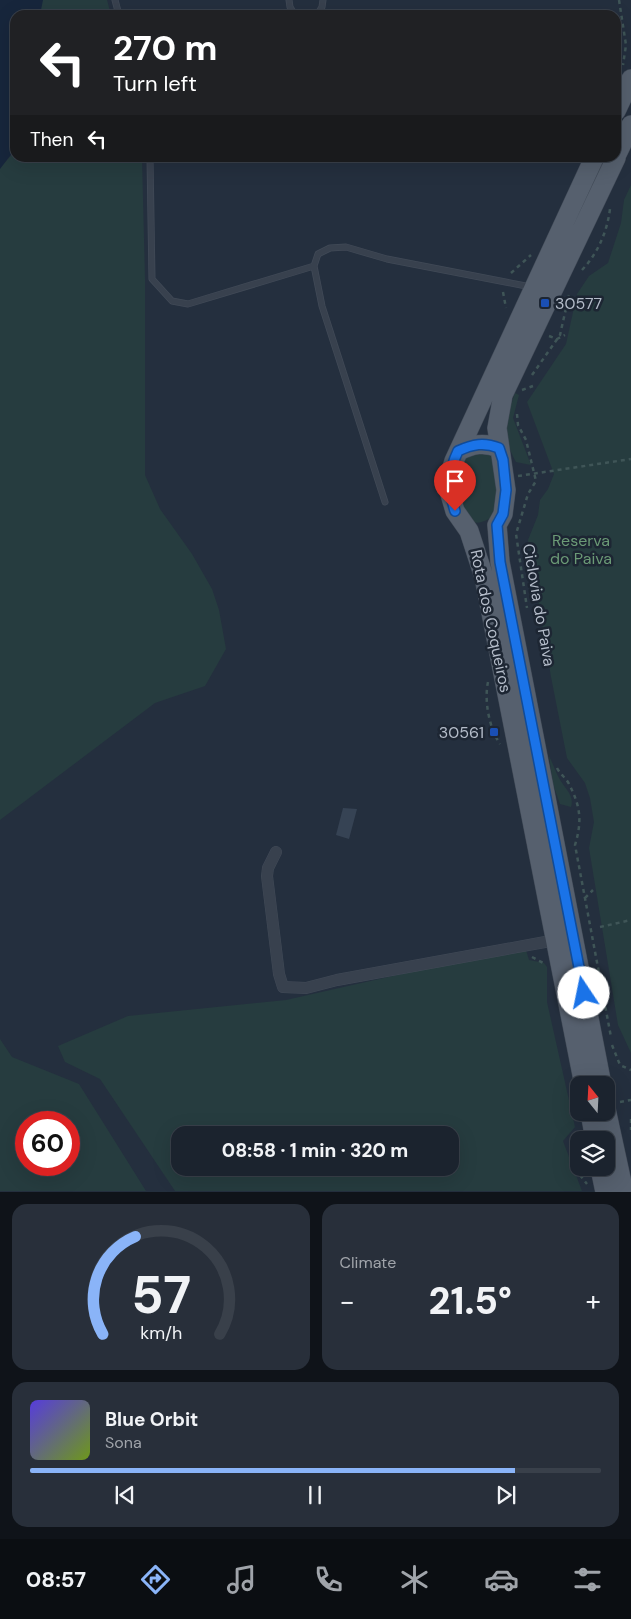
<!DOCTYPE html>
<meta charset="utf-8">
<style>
body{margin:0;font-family:"DM Sans",sans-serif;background:#282f3a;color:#f1f3f6;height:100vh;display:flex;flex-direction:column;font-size:19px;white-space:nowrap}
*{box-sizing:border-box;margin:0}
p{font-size:16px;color:#a0a4aa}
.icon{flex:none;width:28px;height:28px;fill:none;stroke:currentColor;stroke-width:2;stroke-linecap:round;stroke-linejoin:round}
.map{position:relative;height:1192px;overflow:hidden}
.drawer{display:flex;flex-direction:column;gap:12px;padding:12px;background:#0f1319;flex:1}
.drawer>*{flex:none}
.guide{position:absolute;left:10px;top:10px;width:611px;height:152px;border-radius:15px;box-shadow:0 5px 20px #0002,0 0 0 1px #39404a;background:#202124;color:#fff;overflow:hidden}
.needle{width:32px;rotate:342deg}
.tools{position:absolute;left:570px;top:1076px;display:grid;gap:10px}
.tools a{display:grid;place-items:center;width:45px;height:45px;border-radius:10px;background:#1b232e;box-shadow:0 5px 20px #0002,0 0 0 1px #39404a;font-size:25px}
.speed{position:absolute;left:15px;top:1111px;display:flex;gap:10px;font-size:25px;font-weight:700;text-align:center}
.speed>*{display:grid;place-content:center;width:65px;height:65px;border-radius:50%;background:#1b232e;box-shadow:0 5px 20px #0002,0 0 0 1px #39404a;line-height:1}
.speed .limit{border:8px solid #d22;background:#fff;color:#111}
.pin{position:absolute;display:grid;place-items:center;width:42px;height:42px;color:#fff;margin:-51px -21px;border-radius:50% 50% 50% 0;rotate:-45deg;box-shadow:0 0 5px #0007}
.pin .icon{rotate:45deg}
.me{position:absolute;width:55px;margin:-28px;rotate:349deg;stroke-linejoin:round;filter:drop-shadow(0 0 4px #0008)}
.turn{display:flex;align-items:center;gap:18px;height:105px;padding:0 20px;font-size:22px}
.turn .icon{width:65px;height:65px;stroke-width:2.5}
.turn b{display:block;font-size:35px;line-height:42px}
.then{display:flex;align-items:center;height:48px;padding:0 20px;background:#0003;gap:10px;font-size:19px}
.big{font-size:38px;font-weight:800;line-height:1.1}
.drawer .tile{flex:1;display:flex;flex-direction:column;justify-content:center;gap:8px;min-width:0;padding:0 18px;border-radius:15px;background:#282f3a}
.drawer .dial{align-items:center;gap:0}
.dial svg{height:130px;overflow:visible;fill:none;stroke:#39404a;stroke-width:7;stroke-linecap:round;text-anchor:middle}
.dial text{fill:#f1f3f6;stroke:none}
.song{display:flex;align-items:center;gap:15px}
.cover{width:60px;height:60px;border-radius:8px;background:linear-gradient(135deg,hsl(250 70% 55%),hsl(80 70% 35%))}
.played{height:5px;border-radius:2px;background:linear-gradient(90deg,#8ab4f8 85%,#39404a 85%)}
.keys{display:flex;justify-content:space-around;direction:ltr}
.heat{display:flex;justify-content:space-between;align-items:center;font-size:28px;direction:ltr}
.drawer .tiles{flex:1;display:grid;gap:12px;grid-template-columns:1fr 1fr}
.tile:last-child{grid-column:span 2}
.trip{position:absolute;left:171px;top:1126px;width:288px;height:50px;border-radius:15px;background:#1b232e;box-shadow:0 5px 20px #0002,0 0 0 1px #39404a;font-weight:800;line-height:50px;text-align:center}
.tabs{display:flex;height:80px;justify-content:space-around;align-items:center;background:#0b0e12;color:#a0a4aa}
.tabs .icon{width:35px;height:35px}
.tabs .on{color:#8ab4f8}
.tabs b{font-size:22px;color:#f1f3f6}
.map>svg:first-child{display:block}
</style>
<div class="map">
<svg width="631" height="1192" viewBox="0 0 631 1192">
<rect width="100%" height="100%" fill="#242f3e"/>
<path fill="#263c3f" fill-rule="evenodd" d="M41,0H107L111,15H40Z
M15,151V158H142L145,279V475L160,509L192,554L212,589L219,610L226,649L205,686L155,703L0,820V168Z
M631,185V1053L618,1025L589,848L594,822L590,798L585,783L567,758L551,677L528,540L538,515L540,500L548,489L554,474L527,402L566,344L577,294L589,276L608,263L621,223L624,200Z
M515,393L519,395L513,418L531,465L516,462C502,438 506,418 515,393Z
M469,452L494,453L499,464L498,512C461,544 459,496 456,471Z
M549,756C553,763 555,771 559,778C564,788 575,795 571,807L560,804L553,784Z
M517,948L526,950L529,960L544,963L547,967V1002L575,1127L563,1141L582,1191H175L100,1079L65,1062L58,1046L128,1016L286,1000ZM180,1135H450V1168H180Z
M0,1039L12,1057L79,1084L146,1191H0ZM26,1122H69V1165H26Z"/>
<path fill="#17263c" d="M0,0H43L40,15H15V149L0,169Z"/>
<path fill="#364354" d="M343,808L357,809L349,839L336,835Z"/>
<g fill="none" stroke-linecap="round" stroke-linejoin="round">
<g stroke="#414a57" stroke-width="7">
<path id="lane" d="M115,0L119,15
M289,0L290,7L295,15
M317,15L322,7L323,0
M150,158L152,279L172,301L188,304L314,266
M385,502L322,306L314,266L318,254L330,248L346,247L387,259L531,287"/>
</g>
<g stroke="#414a57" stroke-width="12">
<path id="street" d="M276,852L268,868L267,876L279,974L283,987L306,988L337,980L556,940"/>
</g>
<g stroke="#414a57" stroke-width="20">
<path id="primary" d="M616,111L631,79
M616,156L631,125
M459,451C473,444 484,442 499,448
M584,1085L484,577L469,531L455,511L450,494L449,478L454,461L594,158
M602,1085L500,562L497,525L503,514L506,490L497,428L503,395L616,158
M606,1109L624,1192
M590,1112L595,1140
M600,1168L605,1192"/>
</g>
<path stroke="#3f5557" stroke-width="2.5" stroke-dasharray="4 4" stroke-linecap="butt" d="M619,0L626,45L623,65
M582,270C598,253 607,232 610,209
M511,273L531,255
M503,292L506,308
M549,336L557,339L565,335
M532,375L560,335L569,295
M522,390L533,386
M517,414L518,425L526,440L536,481L528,494L516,534L527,608
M518,476L631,459
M488,682C484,700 489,728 500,744
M557,768C560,774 566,778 569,784C581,807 582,822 575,845L611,1037
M585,898L593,890
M600,927L631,920
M532,957L545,964
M612,1045L620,1065L631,1070
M620,1102L631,1100
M631,1119V1130
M579,1139L573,1146L576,1170L587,1184"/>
<use href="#lane" stroke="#38414e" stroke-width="5.5"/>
<use href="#street" stroke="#38414e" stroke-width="11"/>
<use href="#primary" stroke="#56606e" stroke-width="19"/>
</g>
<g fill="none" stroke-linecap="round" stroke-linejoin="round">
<g stroke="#114b97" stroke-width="12">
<path id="route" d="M455,511C448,489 448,472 458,451C473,444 484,442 499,448L503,460L506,490L503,514L497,525L500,562L584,993"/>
</g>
<use href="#route" stroke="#1a73e8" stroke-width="9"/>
</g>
<g fill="#1a4fb4" stroke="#1d2633" stroke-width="2">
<rect x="540" y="298" width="10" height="10" rx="2.5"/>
<rect x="489" y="727" width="10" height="10" rx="2.5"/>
</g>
<g text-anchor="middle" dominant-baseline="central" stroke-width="5" stroke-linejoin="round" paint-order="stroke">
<g font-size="16" fill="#b4bcc9" stroke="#1d2633" text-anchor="start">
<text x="555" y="303">30577</text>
<text x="484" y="732" text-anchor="end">30561</text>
</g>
<g font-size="16" fill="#6b9a76" stroke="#1d2633">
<text x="581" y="540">Reserva<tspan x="581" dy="18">do Paiva</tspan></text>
</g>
<g font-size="16" fill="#b4bcc9" stroke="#1d2633">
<text transform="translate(539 605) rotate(80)">Ciclovia do Paiva</text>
<text transform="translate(491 621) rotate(78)">Rota dos Coqueiros</text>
</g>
</g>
</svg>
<div class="tools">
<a><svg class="needle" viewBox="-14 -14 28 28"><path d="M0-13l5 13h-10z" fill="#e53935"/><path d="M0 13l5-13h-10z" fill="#a0a4aa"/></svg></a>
<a><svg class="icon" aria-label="layers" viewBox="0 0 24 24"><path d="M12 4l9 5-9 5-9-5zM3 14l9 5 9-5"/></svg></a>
</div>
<div class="speed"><div class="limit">60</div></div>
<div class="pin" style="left:455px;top:511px;background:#d93025"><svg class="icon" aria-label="arrive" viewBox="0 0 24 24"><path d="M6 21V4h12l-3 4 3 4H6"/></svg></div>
<svg class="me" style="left:584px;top:993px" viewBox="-20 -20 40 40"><circle r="19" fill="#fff"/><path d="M0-13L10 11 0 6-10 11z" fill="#1a73e8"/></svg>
<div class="trip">08:58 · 1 min · 320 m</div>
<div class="guide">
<div class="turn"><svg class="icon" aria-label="left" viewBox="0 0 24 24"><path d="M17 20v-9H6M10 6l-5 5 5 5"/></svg><div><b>270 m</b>Turn left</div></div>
<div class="then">Then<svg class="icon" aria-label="left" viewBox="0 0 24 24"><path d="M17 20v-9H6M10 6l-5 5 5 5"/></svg></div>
</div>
</div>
<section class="drawer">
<div class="tiles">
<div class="tile dial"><svg viewBox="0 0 100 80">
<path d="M14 69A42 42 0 1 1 86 69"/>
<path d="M14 69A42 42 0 0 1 34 9" stroke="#8ab4f8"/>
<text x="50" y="56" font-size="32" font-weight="700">57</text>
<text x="50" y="72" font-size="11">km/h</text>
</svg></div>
<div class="tile"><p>Climate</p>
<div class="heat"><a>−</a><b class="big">21.5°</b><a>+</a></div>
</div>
<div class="tile">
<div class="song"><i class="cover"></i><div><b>Blue Orbit</b><p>Sona</p></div></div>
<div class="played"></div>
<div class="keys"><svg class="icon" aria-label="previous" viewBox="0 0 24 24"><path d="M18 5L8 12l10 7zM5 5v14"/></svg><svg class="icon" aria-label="pause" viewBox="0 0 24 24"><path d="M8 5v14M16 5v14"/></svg><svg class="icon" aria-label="next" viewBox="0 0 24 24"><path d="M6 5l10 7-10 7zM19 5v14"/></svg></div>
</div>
</div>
</section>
<nav class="tabs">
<b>08:57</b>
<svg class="icon on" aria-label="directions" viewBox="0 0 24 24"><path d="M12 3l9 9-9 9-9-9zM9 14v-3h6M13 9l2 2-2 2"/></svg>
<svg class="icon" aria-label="music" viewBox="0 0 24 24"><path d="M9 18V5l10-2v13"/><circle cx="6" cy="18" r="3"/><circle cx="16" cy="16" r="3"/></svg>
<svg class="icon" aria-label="phone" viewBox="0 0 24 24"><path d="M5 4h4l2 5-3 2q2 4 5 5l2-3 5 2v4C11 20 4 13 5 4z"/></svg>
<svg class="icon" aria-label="climate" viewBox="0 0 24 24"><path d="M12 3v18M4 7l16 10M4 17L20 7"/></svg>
<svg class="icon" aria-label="car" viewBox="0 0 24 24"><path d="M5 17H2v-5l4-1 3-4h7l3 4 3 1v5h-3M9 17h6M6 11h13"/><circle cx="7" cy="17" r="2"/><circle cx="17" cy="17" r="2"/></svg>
<svg class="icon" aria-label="filters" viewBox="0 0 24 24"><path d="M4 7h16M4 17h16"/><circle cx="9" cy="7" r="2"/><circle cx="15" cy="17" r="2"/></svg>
</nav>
